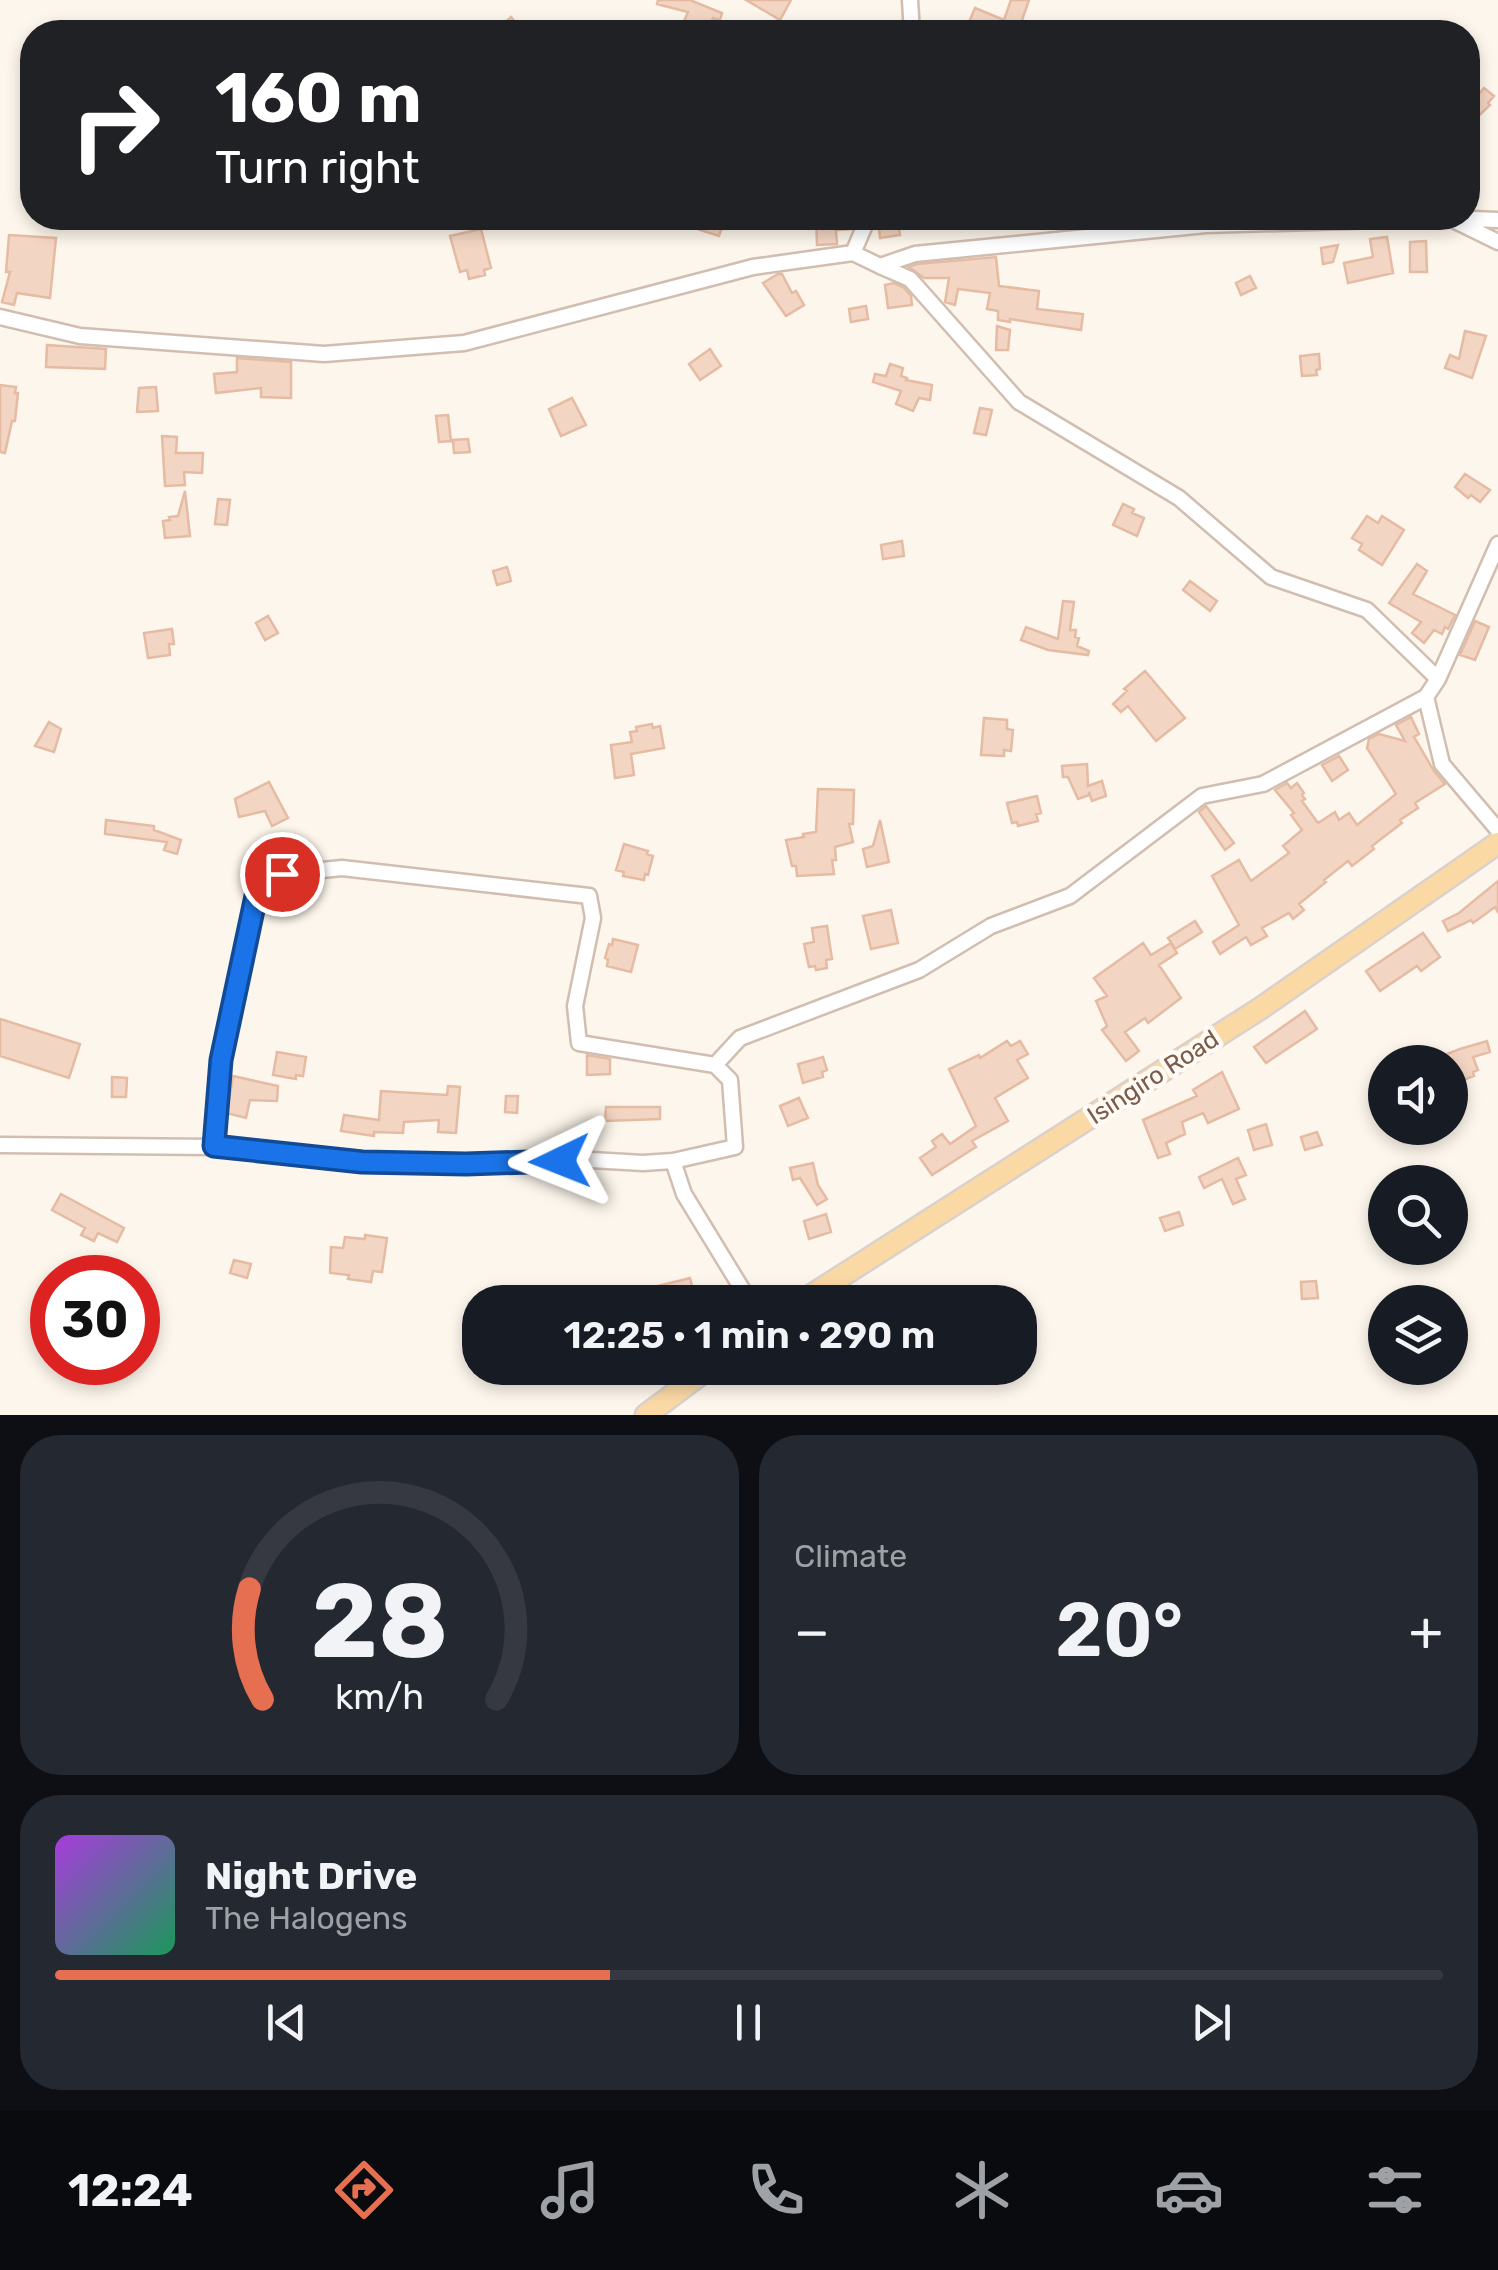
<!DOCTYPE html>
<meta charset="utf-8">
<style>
body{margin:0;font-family:Rubik,sans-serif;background:#242831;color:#f1f3f6;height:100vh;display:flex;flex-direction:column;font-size:38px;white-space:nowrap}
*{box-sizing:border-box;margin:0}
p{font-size:32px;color:#9ea1a6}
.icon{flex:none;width:55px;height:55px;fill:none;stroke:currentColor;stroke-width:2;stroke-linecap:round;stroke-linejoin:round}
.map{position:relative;height:1415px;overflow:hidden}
.panel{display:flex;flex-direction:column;gap:20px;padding:20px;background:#0d0f14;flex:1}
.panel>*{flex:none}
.hud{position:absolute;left:20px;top:20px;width:1460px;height:210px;border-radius:40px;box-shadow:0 5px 15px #0003;background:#202124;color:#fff;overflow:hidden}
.fabs{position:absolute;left:1368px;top:1045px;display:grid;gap:20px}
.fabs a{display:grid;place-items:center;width:100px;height:100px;border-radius:50%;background:#171b24;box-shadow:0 5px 15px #0003;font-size:50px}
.speed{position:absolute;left:30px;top:1255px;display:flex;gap:20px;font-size:50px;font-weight:700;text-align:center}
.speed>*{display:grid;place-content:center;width:130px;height:130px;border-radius:50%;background:#171b24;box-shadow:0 5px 15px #0003;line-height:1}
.speed .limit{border:15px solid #d22;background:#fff;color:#111}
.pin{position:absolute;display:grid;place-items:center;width:85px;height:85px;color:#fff;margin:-42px;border:5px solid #fff;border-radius:50%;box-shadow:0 2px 10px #0007}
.me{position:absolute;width:110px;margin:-55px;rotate:268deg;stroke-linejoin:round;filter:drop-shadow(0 0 8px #0008)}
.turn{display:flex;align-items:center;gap:35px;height:210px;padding:0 30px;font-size:45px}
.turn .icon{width:130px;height:130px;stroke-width:2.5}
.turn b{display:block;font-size:70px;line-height:85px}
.big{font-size:75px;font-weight:600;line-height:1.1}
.panel .tile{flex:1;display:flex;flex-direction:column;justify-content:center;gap:15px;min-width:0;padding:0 35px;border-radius:40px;background:#242831}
.panel .dial{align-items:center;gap:0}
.dial svg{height:260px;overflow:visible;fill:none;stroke:#363941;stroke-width:7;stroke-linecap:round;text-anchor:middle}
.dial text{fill:#f1f3f6;stroke:none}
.song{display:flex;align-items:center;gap:30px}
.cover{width:120px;height:120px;border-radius:15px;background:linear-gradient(135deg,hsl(280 70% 55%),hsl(150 70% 35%))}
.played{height:10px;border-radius:5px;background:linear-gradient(90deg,#e76f51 40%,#363941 40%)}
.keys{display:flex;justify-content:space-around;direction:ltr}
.heat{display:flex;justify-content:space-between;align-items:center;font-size:55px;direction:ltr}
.panel .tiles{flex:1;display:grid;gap:20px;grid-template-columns:1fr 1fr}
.tile:last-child{grid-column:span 2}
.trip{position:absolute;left:462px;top:1285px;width:575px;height:100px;border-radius:40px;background:#171b24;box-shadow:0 5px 15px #0003;font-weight:600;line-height:100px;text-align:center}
.tab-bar{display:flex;height:160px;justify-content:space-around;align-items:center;background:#090b0e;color:#9ea1a6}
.tab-bar .icon{width:70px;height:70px}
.tab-bar .selected{color:#e76f51}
.tab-bar b{font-size:45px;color:#f1f3f6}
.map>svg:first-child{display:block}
</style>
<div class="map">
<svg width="1498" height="1415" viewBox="0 0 1498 1415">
<rect width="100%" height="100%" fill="#fdf6ec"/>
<path fill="#f3d5c3" stroke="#e6bba3" stroke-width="2.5" d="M658,0H690L722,13L720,20L713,18L707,32H687L688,29L682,26L688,12L657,4Z
M746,0H791L780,20Z
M1011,0H1029L1020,26L1035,32H965L975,8L1004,20Z
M511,17L524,32H506L501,26Z
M1468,83L1479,94L1484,88L1494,96L1488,103L1490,105L1468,126Z
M704,218H725L719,236L700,230Z
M816,218H851V229L836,230L837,244L817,245Z
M897,218L900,235L880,238L878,220Z
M481,229L491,268L484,270L485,275L469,279L467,270L460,272L450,236Z
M9,235L56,238L50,298L17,293L14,305L2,302L10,272H6Z
M1387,237L1393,273L1348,283L1344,263L1373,257L1370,239Z
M1426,241L1427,272H1410V242Z
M1338,245L1333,262L1323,264L1321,248Z
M996,257L999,286L1039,291L1037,309L1083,314L1081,330L1010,319V322L998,320V311L987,309L990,293L958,289L955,305L945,302L949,278H924L909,267L917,264Z
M778,274H782L792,293L796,291L804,305L786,316L763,283Z
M1250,276L1256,288L1241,295L1236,283Z
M894,283L904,288L911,296L912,305L888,308L885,285Z
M866,306L868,319L851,322L849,309Z
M997,326L1010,330L1008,350H996Z
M1465,331L1486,336L1472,378L1445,368L1450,355L1459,359Z
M47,345L106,349L105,369L46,367Z
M710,349L721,366L700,380L689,364Z
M1319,354L1320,369L1316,370L1317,375L1302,376L1300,356Z
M237,358L291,362V398L261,397V388L216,393L214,374L237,372Z
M890,364L903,368L901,376L907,378L906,380L932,385L930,400L919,398L913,411L896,404L901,391L873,382L875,374L886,376Z
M0,385L16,387L15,393H18L15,421H12L5,453L0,452Z
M156,387L158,411L137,412L139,388Z
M572,398L586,425L561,436L549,409Z
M980,408L992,410L986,435L974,433Z
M448,415L451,441L439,442L436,416Z
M162,436L177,437L176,453H203L202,473L184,472L185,485L165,486Z
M468,439L470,452L454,453L453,440Z
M1465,474L1490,490L1480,502L1471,495L1468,498L1455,487Z
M185,491L190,536L165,538L163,521L170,520L169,517L178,516Z
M218,499L230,500L227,525L215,524Z
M1123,504L1134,509L1132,513L1144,518L1137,536L1113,525Z
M1367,516L1378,523L1382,516L1404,530L1382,565L1359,550L1362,544L1352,538Z
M902,541L904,556L883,559L881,545Z
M1417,564L1427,571L1413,594L1455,615L1448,629L1445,627L1442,634L1434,630L1424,643L1412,633L1421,622L1389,603Z
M507,567L511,581L497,585L493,571Z
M1190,581L1217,601L1210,611L1183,590Z
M1063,601L1074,602L1070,630H1076L1075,637L1079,638L1077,646L1089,651L1088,655L1048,650L1021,640L1026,627L1058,639Z
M268,616L278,633L265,640L256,623Z
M1475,621L1489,627L1475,660L1460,655Z
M172,629L174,644H169L170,655L148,658L144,633Z
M1145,671L1185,718L1156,741L1128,706L1121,712L1113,704L1127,691L1124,689Z
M1411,717L1419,734L1414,737L1434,771L1445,784L1415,803L1418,808L1400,820L1402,823L1372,846L1374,849L1352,866L1348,861L1324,880L1326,882L1299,904L1304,910L1293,919L1289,913L1262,928L1267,936L1251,945L1246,937L1220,954L1213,942L1239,925L1212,876L1239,860L1251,881L1289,853L1283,846L1302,830L1291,815L1294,813L1275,790L1287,783L1291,788L1297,783L1304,793L1302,795L1305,799L1302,801L1318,823L1335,812L1339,820L1349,813L1357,825L1396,794L1367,748L1369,739L1379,734L1405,741L1396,725Z
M984,718L1007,720V729L1013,730L1011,751L1004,750V756L981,755Z
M49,722L61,729L54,752L35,746Z
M652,724L653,728L660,726L664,748L631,754L634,775L615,778L611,745L632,742L630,732L637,731L636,727Z
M1339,756L1348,770L1332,781L1322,765Z
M1087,764L1088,786L1102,781L1106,796L1092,801L1089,792V795L1078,799L1068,777H1063L1062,766Z
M269,782L288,818L272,826L265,811L239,817L235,799Z
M818,789L854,790L853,824H849L853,842L835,847L836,860H832L834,874L797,876L796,866H792L786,840L804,837L803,834L816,832Z
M1037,796L1041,813L1036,814L1038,821L1018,826L1017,822L1012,823L1007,803Z
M1206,806L1234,843L1225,850L1199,812Z
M106,820L154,826V830L181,840L177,854L164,850L167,842L105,834Z
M880,820L889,862L867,867L863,849L873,846Z
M624,844L648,851L647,854L653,856L648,875L645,874L644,880L623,876L624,872L616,870Z
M1498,881V912L1495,907L1473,923L1471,920L1448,931L1443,921L1459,913Z
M891,910L898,943L871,949L863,916Z
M1195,921L1202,932L1175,949L1168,938Z
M827,926L832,959L826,960L827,968L816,970L815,966L809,967L804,944L814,942L812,928Z
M1423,933L1440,957L1421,971L1417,966L1380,991L1366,971Z
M613,939L638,945L631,972L607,966L608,959L605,958L609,944L612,945Z
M1143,943L1151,955L1171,943L1177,953L1159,965L1181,998L1148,1023L1145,1018L1125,1032L1139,1051L1126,1061L1102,1030L1107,1026L1096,1001L1107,996L1094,978Z
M1305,1011L1317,1029L1266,1063L1254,1047Z
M0,1019L80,1044L69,1078L0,1056Z
M1007,1041L1011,1046L1020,1041L1028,1054L1017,1060L1028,1078L995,1098L1008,1121L972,1141L976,1147L932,1175L920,1158L936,1147L932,1141L942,1134L950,1144L976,1126L949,1069L979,1055L980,1058Z
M1487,1041L1490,1052L1473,1057L1478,1070L1473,1072L1474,1076L1450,1085V1062H1426L1460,1049Z
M277,1052L306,1057L303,1076L296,1075V1079L273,1075Z
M587,1055L610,1059V1074L587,1075Z
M823,1057L827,1070L822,1072L823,1077L803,1083L798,1064Z
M1222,1072L1239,1109L1208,1123L1203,1113L1182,1122L1185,1134L1166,1143L1170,1154L1158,1158L1143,1120L1197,1096L1193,1090Z
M233,1076L278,1086L277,1101L250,1100L246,1118L227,1113Z
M112,1077L127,1078L126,1097H112Z
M448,1086L460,1087L456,1133L438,1132L439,1120L404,1122L403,1133L374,1132V1136L341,1131L344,1115L379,1120L381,1091L447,1095Z
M506,1096H518L517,1113L505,1112Z
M799,1098L808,1118L788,1126L780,1106Z
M606,1107H660V1119L605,1121Z
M1266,1124L1272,1145L1254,1150L1248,1130Z
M1317,1132L1322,1145L1305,1150L1301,1137Z
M1238,1158L1246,1175L1236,1179L1245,1199L1233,1204L1222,1179L1204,1188L1199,1177Z
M813,1163L818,1185L827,1199L817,1205L800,1178L793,1180L790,1168Z
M61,1194L124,1228L117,1242L98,1233L94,1241L81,1235L85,1228L52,1210Z
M1179,1212L1183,1225L1165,1231L1160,1218Z
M826,1214L831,1232L809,1239L804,1221Z
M365,1235L387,1238L382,1272L373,1271L371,1282L348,1279L349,1275L330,1273L331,1247L343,1248L345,1237L365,1239Z
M234,1260L251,1264L247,1278L230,1273Z
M690,1278L696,1300L687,1302H658L654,1287Z
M1316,1281L1318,1298L1302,1299L1301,1282Z
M714,1288L731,1302H701Z"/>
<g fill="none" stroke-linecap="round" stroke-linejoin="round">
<g stroke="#d1beb0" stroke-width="19">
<path id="street" d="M910,0L912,32
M1453,220L1498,242
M853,253L868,218
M880,266L910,279L1019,402L1179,498L1271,577L1367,610L1438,679
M0,317L80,336L324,354L464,343L753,267L853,253L880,266L915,254L1206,225L1448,218L1498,220
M1498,544L1438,679L1426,697L1442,764L1498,830
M715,1065L740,1038L919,970L991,926L1070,896L1202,796L1263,784L1426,697
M0,1145L214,1147L361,1162L466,1165L591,1160L643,1163L673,1161L684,1194L750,1302
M214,1147L221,1061L256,895L283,874L342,868L589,896L593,918L575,1006L579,1043L715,1065L730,1080L735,1147L673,1161"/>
</g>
<g stroke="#dad1cd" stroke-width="25">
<path id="primary" d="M801,1302L1261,1008L1498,843
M646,1415L709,1368"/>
</g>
<use href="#street" stroke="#fff" stroke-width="14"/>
<use href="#primary" stroke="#fbd9a5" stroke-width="20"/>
</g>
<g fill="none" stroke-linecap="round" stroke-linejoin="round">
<g stroke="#114b97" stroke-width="25">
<path id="route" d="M282,874L256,896L221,1060L214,1146L362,1162L466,1164L560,1161"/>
</g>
<use href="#route" stroke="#1a73e8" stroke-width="18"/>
</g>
<g text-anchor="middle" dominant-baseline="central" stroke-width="9" stroke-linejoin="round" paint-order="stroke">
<g font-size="25" fill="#7a5c4d" stroke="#fffaf3">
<text transform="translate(1153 1077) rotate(-33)">Isingiro Road</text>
</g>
</g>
</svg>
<div class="fabs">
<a><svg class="icon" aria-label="sound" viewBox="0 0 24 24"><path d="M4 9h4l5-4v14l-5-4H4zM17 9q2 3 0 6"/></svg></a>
<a><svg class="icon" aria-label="search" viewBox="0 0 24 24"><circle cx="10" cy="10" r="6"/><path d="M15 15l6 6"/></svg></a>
<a><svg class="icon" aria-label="layers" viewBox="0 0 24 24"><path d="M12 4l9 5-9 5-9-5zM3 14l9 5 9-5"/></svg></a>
</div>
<div class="speed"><div class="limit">30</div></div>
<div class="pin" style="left:282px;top:874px;background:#d93025"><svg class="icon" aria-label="arrive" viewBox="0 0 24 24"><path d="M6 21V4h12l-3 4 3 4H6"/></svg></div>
<svg class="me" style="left:560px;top:1161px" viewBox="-20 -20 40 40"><path d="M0-17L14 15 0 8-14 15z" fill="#1a73e8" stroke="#fff" stroke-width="4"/></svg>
<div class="trip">12:25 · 1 min · 290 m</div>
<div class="hud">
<div class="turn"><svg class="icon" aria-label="right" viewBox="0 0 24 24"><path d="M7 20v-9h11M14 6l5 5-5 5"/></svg><div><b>160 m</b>Turn right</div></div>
</div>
</div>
<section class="panel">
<div class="tiles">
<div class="tile dial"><svg viewBox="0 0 100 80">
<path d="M14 69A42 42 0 1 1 86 69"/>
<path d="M14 69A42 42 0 0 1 10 35" stroke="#e76f51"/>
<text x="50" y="56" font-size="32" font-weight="700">28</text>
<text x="50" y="72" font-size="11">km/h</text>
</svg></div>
<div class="tile"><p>Climate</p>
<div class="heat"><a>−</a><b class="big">20°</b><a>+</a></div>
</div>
<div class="tile">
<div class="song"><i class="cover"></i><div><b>Night Drive</b><p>The Halogens</p></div></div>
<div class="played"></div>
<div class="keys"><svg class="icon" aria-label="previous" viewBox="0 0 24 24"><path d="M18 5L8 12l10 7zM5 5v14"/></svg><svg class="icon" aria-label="pause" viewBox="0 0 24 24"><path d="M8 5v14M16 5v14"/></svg><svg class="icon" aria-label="next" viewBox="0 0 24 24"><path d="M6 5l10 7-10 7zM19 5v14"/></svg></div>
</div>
</div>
</section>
<nav class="tab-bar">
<b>12:24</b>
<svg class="icon selected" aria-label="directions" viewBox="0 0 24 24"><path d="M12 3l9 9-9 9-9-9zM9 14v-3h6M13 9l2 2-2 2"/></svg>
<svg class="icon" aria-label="music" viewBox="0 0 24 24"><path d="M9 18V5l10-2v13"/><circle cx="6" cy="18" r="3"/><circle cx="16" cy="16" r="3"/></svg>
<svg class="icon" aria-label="phone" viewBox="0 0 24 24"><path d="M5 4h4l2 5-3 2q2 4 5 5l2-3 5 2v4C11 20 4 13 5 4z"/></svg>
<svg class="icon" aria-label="climate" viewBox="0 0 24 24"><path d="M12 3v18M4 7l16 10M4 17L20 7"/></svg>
<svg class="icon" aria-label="car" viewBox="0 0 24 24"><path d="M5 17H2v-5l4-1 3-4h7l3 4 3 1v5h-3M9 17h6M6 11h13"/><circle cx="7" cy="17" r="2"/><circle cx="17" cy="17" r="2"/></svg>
<svg class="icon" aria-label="filters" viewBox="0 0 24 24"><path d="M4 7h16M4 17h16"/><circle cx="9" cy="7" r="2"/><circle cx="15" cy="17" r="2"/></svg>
</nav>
